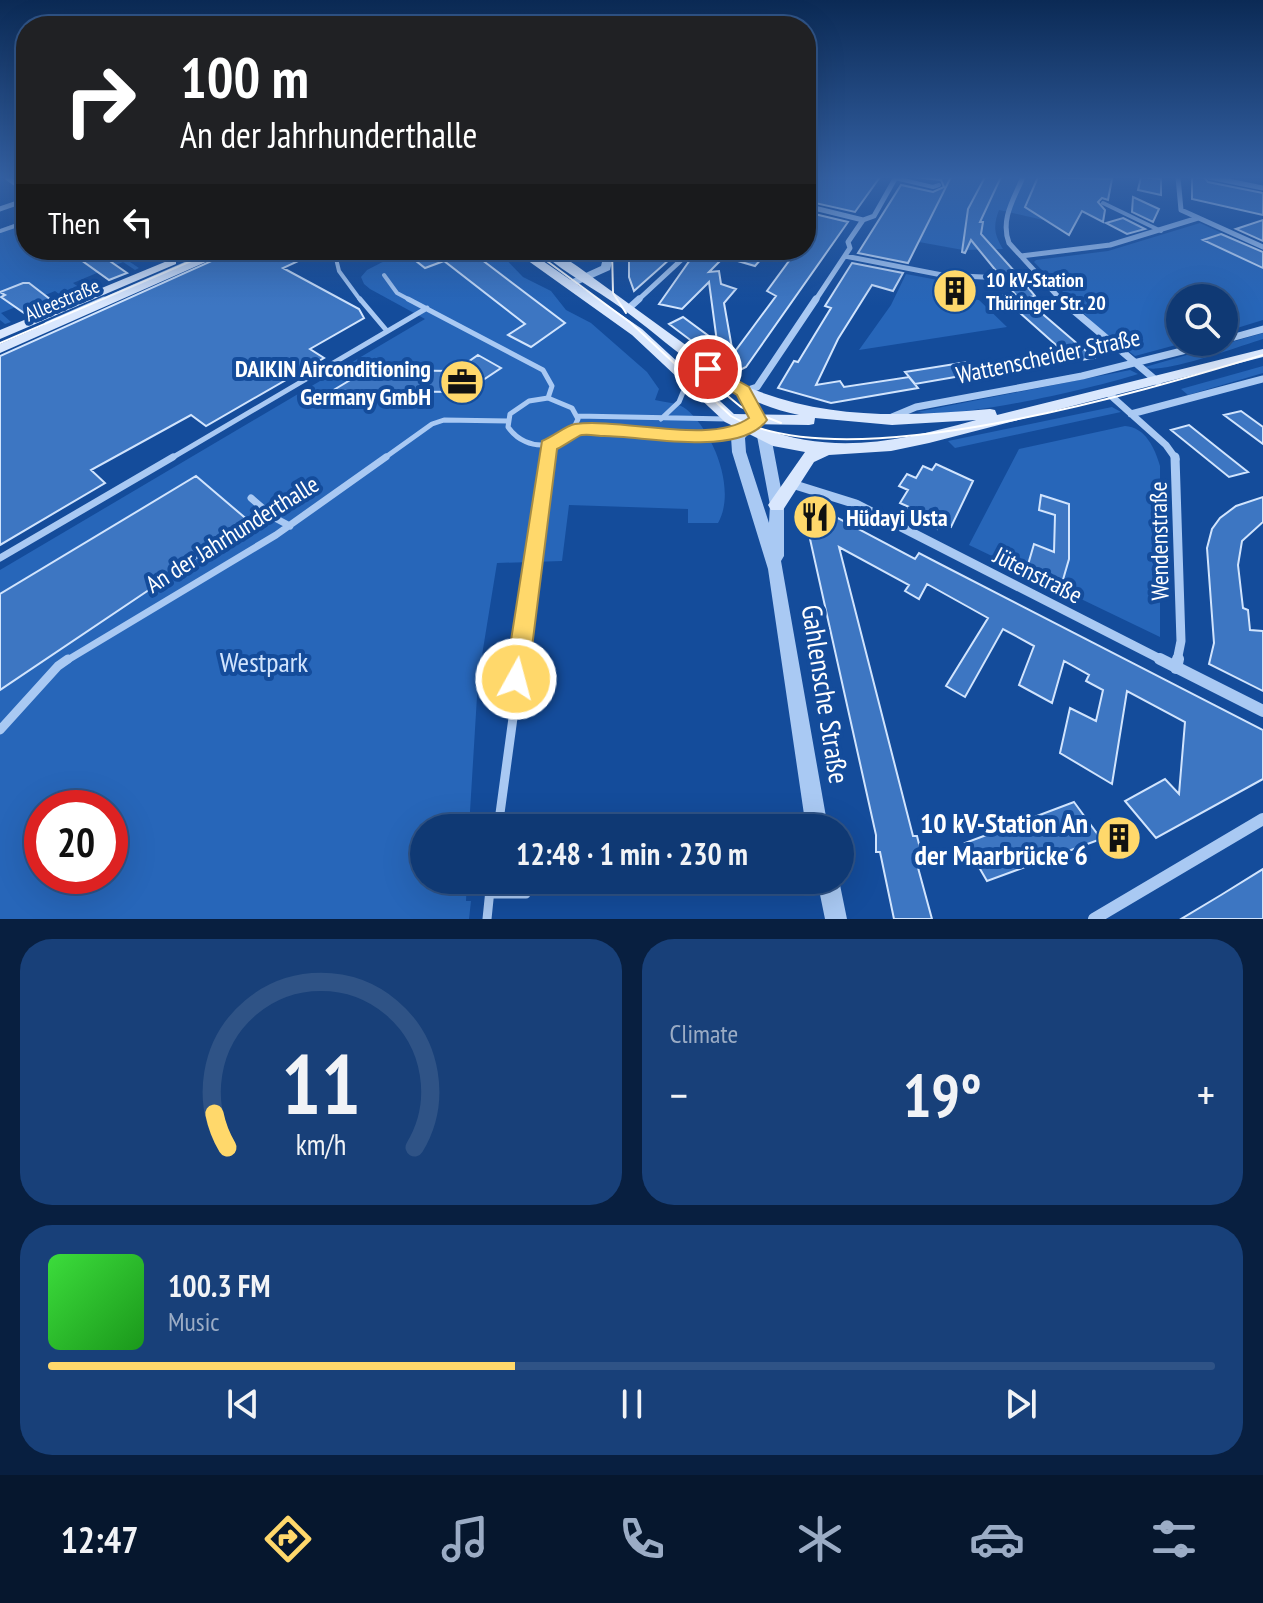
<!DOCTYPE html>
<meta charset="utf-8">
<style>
body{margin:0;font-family:"PT Sans Narrow",sans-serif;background:#184079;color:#f1f3f6;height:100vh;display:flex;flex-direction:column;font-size:30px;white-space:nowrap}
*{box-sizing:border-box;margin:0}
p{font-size:26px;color:#9bacc5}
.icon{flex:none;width:44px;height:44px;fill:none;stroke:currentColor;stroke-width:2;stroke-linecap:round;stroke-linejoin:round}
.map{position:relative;height:919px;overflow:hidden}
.side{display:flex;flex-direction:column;gap:20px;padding:20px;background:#081f40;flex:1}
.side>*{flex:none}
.top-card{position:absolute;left:16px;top:16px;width:800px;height:244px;border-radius:32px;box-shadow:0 8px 32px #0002,0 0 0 2px #2f5386;background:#202124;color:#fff;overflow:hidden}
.buttons{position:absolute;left:1166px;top:284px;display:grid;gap:16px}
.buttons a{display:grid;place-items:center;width:72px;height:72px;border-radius:50%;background:#0f3974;box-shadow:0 8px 32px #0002,0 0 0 2px #2f5386;font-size:40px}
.speed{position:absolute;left:24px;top:790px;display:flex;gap:16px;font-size:40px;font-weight:700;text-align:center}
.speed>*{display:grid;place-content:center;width:104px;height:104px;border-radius:50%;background:#0f3974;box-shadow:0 8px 32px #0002,0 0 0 2px #2f5386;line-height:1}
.speed .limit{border:12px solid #d22;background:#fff;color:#111}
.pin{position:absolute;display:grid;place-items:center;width:68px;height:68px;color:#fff;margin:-34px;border:4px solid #fff;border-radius:50%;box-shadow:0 2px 8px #0007}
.me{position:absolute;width:88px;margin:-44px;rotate:7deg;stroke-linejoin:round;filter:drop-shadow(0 0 6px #0008)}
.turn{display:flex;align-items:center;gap:28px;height:168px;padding:0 32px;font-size:36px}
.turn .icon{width:104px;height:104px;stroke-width:2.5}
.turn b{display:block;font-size:56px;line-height:68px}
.then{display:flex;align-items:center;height:76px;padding:0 32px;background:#0003;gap:16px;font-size:30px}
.big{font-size:60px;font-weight:700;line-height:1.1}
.side .widget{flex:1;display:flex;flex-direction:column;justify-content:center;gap:12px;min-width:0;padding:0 28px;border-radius:32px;background:#184079}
.side .dial{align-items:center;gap:0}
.dial svg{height:208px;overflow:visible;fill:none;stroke:#2f5386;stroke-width:7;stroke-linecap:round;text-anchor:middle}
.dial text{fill:#f1f3f6;stroke:none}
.song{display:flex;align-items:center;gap:24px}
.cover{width:96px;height:96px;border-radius:12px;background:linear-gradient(135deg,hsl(120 70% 55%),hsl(120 70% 35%))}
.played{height:8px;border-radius:4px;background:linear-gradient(90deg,#ffd86b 40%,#2f5386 40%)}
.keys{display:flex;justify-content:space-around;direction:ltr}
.heat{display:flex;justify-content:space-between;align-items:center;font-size:44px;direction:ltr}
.side .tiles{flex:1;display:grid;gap:20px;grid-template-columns:1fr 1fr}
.widget:last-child{grid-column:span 2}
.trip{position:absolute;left:410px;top:814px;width:444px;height:80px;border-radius:40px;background:#0f3974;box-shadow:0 8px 32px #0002,0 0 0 2px #2f5386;font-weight:700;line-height:80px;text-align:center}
.tabs{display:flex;height:128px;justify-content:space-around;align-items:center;background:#06172e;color:#9bacc5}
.tabs .icon{width:56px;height:56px}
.tabs .selected{color:#ffd86b}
.tabs b{font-size:36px;color:#f1f3f6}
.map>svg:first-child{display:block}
</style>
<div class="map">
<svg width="1263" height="919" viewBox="0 0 1263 919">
<rect width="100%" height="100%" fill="#144c9b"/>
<path fill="#2766b9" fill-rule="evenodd" d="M952,177H1092L1093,179L1052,222L999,210C993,226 994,234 1003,249L963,250L919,242L939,203L897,193L903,184L944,193Z
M26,220V250H112L139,268L135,270L123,262L73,283L84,291L66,299L55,291L1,313L11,322L5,324L0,320V229Z
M1200,223L1263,252V320L1224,332V298H1180V342H1187L1135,356L1097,327L1034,262L1036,260L1108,251Z
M406,250H497L523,277L551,291L566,310L591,323L647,372L659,389L655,400C664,402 679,403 686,409C713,431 737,490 718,523H688V509L569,505L562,561L497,563L478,680L469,828H424V880H467L466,901H471L469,919H0V570L425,319L370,289L364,284L361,277L367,270ZM42,808H110V876H42Z
M906,274L943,281L946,296L979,300L1007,327L859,350L891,305Z
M1263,333V339C1243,345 1159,376 1145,367Z
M1263,366V373L1188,395L1181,389Z
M1130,370L1138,374C1095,388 956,420 917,412Z
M1112,407L1121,412L955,448L948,441Z
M1125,426C1145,427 1155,448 1160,466V637L969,545L1019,449Z"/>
<path fill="#3d76c2" stroke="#d1e4fd" stroke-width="2" d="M806,177H880L855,212L806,201Z
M914,177H951L908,263L858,253L901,185L933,192L944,187L941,180Z
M985,177H1001L980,222H983L981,234L1016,273L997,272L971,240L965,253L962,252L968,209Z
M1038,177L1112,179L1108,200L1102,198L1098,202L1105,210L1103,222L1082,211L1069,235L1025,207Z
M1141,177L1161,179V195L1138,190Z
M1192,177H1204L1208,182L1263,193V215L1192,199Z
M1133,197L1159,209L1153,222L1132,212Z
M806,212L848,222L746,367L736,372L737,375L669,324L683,317L717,342L709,282L682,309L659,304L697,250H769L755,266L724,257L709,272L719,271L721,284L736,289L724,303L733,354L776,296L767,291L797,250H806V238L815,226L806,219Z
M1123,218L1145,229L1127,234L1106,223Z
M1263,220V241L1236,229Z
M1221,234L1263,252V268L1203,240Z
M67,250H94L127,273L109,280Z
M236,250H322L283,268L359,309L364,318L310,349L324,358L206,426L191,415L91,470L105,483L0,545V356Z
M430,250H469L565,323L531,347L508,335L525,324L444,261L425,268L411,257Z
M629,250H680L634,291L629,277Z
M852,263L903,273L893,291L872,285L838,339L816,385L840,381L844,387L909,377L918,388L831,403L778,388L794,361L798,362L831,308L825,306Z
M23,283H29L55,303L27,315L1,297L5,295L0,292Z
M1007,284L1026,285L1035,296L1024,298L1094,358L1074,361L1001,296L1015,294Z
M478,355L501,368L465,392L332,391L367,370L455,371Z
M967,362L978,373L915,384L905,372Z
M1241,411L1263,427V444L1224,415Z
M1189,425L1219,449L1248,472L1229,477L1171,430Z
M936,464L973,481L951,527L941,522L937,529L905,513L909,507L900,503L908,490L899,486L907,474L916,478L923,466L932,470Z
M196,476L250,522L0,690V594Z
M1041,495L1069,504V559L1060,590L1025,575L1034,544L1054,552L1055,515L1039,510Z
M1263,497V522L1242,541L1238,565L1243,608L1248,610L1250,630L1263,631V691L1209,664L1214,643L1207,548L1212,529L1220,518L1236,506Z
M802,503L815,506L915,559L919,553L940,564L1263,730V779L1156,838L1125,801L1165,779L1179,794L1185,722L1127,691L1112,784L1060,753L1070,708L1096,721L1103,690L1086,681L1089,675L1064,661L1052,703L1019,685L1034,646L1003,629L965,697L946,686L988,618L927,584L919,599L905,591L909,585L839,547L913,836H917L921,852L914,853L932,919H894L880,852H876V835Z
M1074,802L1101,839L987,881L965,843Z
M1263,869V919H1181L1221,895Z"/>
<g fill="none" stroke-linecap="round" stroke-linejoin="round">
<path stroke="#a9c9f3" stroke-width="4" d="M895,178L933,187L939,185
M1103,203L1161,231
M0,231L26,222
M334,250L339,271L361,301
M192,254L203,250
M384,275L397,293L412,301
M100,301L217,250"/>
<path stroke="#a9c9f3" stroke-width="5" d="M360,299L387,331
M408,299L543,370L552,386L548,398
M47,324L104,299
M548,398L572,408L578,419C566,450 527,454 508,427L510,414L529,401Z
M577,416L727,419
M661,419L679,402L688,380
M575,430H637L711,437L742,430
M170,459L427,308
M383,459L432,424L444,420L508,421
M547,459L549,445"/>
<path stroke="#a9c9f3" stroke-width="7" d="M251,498L273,517L290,526
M0,558L173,457
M66,661L276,535L386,457
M520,661L547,457"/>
<path stroke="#a9c9f3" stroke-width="9" d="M0,730L58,666L68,659
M498,828L521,659
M490,894H526
M487,919L491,880"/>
<path stroke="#a9c9f3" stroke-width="5" d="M6,177L26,191
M1023,177C1014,199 1000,219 1009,243L1062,301
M1178,177L1181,210L1263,247
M1209,177L1263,188
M806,206L863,220
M0,209L26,200
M117,250L129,258
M845,256L942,275L1041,280
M1021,256L1110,245L1198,218
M637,301L692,250
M815,301L850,248L848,242L863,220L874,216L896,177"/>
<path stroke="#a9c9f3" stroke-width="7" d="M1060,299L1158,382
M629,308L639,299
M1224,340L1263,329
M745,391L757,387L816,299
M1109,394L1166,445L1176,459
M1131,414L1263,379
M892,417L916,407L1082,376L1218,342"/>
<path stroke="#a9c9f3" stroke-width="9" d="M1175,457L1181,641L1177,661
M792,484L856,504L1164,661"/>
<path stroke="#a9c9f3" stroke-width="12" d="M1160,659L1263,711
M1176,668L1178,659
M1094,919L1263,819"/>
<path fill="#a9c9f3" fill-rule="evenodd" d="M605,250H615L610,270L574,286H566V282L601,266Z
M746,424L753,429L745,438L746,452L769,523L770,505L757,436L764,431L771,436L784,505V556L781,561L828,828H806L768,569L732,452L731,437L741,426Z
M817,880H839L847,919H825Z"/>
<path fill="#d9e7fd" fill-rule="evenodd" d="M217,250H233L0,353V344Z
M513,250H527L642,329L734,414L799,415C723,399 680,351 620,307C594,288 562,272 539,250H553L577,266L738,383C821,420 901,417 990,409L995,410L997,415L1263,349V357L929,443L891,451L829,455L814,462L783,510H771L768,505L805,452L773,446L725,422L632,335ZM815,418L892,425L976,420C896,442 830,457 751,424L809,425L814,424Z
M172,259L176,260V264L0,339V330Z"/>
<path stroke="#fff" stroke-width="2" d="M532,250L631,323L731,416C844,481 1141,392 1263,355
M612,250L613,293L626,313
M0,343L217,250
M706,378L741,407L781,423"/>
</g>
<linearGradient id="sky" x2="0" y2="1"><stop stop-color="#0b2a55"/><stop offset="0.58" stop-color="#3461a4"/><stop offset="1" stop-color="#3461a4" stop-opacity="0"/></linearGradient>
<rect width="1263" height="306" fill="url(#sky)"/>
<path fill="#ffd86b" stroke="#a68c46" stroke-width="2" d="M708,364L749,387L767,420C739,458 646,436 604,436C597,436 584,433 579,436C572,440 565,445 557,449L528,679L525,687L516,690L508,687L505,679L542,441C552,437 567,425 575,424C624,418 711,445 749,418L737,395L702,373L700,369Z"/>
<defs>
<g id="building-disc" transform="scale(2.3)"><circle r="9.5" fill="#ffd86b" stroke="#144c9b"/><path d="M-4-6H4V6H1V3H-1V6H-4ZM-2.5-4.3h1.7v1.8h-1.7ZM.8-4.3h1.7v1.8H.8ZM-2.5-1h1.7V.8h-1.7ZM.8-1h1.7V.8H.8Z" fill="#111"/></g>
<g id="office-disc" transform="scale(2.3)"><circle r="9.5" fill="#ffd86b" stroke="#144c9b"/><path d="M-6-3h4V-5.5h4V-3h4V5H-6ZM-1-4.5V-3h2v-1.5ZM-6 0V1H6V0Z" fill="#111"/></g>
<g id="restaurant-disc" transform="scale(2.3)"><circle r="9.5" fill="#ffd86b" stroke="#144c9b"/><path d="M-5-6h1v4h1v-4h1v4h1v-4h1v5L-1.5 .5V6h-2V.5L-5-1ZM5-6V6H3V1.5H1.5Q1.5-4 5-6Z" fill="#111"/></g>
</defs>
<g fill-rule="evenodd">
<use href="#building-disc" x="955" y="291"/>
<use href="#office-disc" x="462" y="382"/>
<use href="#restaurant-disc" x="815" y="517"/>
<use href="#building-disc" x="1119" y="838"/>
</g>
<g text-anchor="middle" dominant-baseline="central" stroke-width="8" stroke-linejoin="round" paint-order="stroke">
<g font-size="20" font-weight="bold" fill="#fff" stroke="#144c9b" text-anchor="start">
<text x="986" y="280">10 kV-Station<tspan x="986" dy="23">Thüringer Str. 20</tspan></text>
</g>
<g font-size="20" fill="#fff" stroke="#144c9b">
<text transform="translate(62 300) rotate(-23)">Alleestraße</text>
</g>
<g font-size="24" fill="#fff" stroke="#144c9b">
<text transform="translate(1048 356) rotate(-12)">Wattenscheider Straße</text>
<text transform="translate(232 534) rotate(-32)">An der Jahrhunderthalle</text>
<text transform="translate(1159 541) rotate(-91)">Wendenstraße</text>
<text transform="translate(1038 575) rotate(27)">Jütenstraße</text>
</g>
<g font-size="24" font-weight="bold" fill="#fff" stroke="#144c9b" text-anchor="end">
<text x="431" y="368">DAIKIN Airconditioning<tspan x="431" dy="28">Germany GmbH</tspan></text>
<text x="846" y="517" text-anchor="start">Hüdayi Usta</text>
</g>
<g font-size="28" fill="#d1e4fd" stroke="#144c9b">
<text x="264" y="661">Westpark</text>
</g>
<g font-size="28" fill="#fff" stroke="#144c9b">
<text transform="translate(826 694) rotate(81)">Gahlensche Straße</text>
</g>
<g font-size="28" font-weight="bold" fill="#fff" stroke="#144c9b" text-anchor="end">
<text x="1088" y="822">10 kV-Station An<tspan x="1088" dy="32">der Maarbrücke 6</tspan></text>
</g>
</g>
</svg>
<div class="buttons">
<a><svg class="icon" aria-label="search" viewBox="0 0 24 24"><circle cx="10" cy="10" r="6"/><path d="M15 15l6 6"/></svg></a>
</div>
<div class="speed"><div class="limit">20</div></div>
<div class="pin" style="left:708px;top:369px;background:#d93025"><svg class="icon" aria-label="arrive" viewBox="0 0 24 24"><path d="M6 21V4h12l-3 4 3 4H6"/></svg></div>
<svg class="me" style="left:516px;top:679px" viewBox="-20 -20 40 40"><circle r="17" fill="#ffd86b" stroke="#fff" stroke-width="3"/><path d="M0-11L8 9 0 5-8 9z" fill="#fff"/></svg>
<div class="trip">12:48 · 1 min · 230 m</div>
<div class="top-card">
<div class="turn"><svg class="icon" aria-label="right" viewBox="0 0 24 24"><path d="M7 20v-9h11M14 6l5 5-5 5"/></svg><div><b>100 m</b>An der Jahrhunderthalle</div></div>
<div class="then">Then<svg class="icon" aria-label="left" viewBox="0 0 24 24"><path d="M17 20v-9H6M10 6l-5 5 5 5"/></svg></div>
</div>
</div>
<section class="side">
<div class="tiles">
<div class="widget dial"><svg viewBox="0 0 100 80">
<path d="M14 69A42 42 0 1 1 86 69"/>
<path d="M14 69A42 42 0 0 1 9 56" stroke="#ffd86b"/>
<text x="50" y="56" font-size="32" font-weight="700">11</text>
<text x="50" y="72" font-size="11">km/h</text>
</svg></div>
<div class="widget"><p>Climate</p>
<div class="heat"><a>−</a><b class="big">19°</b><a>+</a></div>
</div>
<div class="widget">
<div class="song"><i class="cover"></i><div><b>100.3 FM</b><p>Music</p></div></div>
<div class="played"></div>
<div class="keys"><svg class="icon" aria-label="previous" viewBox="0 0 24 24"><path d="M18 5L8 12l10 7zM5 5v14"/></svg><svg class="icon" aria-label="pause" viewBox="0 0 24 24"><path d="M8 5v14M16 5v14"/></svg><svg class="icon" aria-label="next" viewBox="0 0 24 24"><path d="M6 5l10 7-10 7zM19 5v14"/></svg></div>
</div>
</div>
</section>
<nav class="tabs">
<b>12:47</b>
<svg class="icon selected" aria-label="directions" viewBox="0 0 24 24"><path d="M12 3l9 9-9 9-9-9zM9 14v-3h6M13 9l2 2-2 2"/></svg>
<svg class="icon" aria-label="music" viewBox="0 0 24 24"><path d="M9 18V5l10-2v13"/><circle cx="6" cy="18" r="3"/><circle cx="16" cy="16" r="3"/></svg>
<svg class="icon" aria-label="phone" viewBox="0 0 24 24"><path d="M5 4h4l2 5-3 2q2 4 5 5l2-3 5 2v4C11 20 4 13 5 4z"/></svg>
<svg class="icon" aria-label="climate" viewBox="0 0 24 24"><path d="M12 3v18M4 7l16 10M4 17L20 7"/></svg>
<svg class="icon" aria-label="car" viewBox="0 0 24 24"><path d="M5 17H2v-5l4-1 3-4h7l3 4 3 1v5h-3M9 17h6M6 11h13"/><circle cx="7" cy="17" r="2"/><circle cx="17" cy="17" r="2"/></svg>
<svg class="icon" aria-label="filters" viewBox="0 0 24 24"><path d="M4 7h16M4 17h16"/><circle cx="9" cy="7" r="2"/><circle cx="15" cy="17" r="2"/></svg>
</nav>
